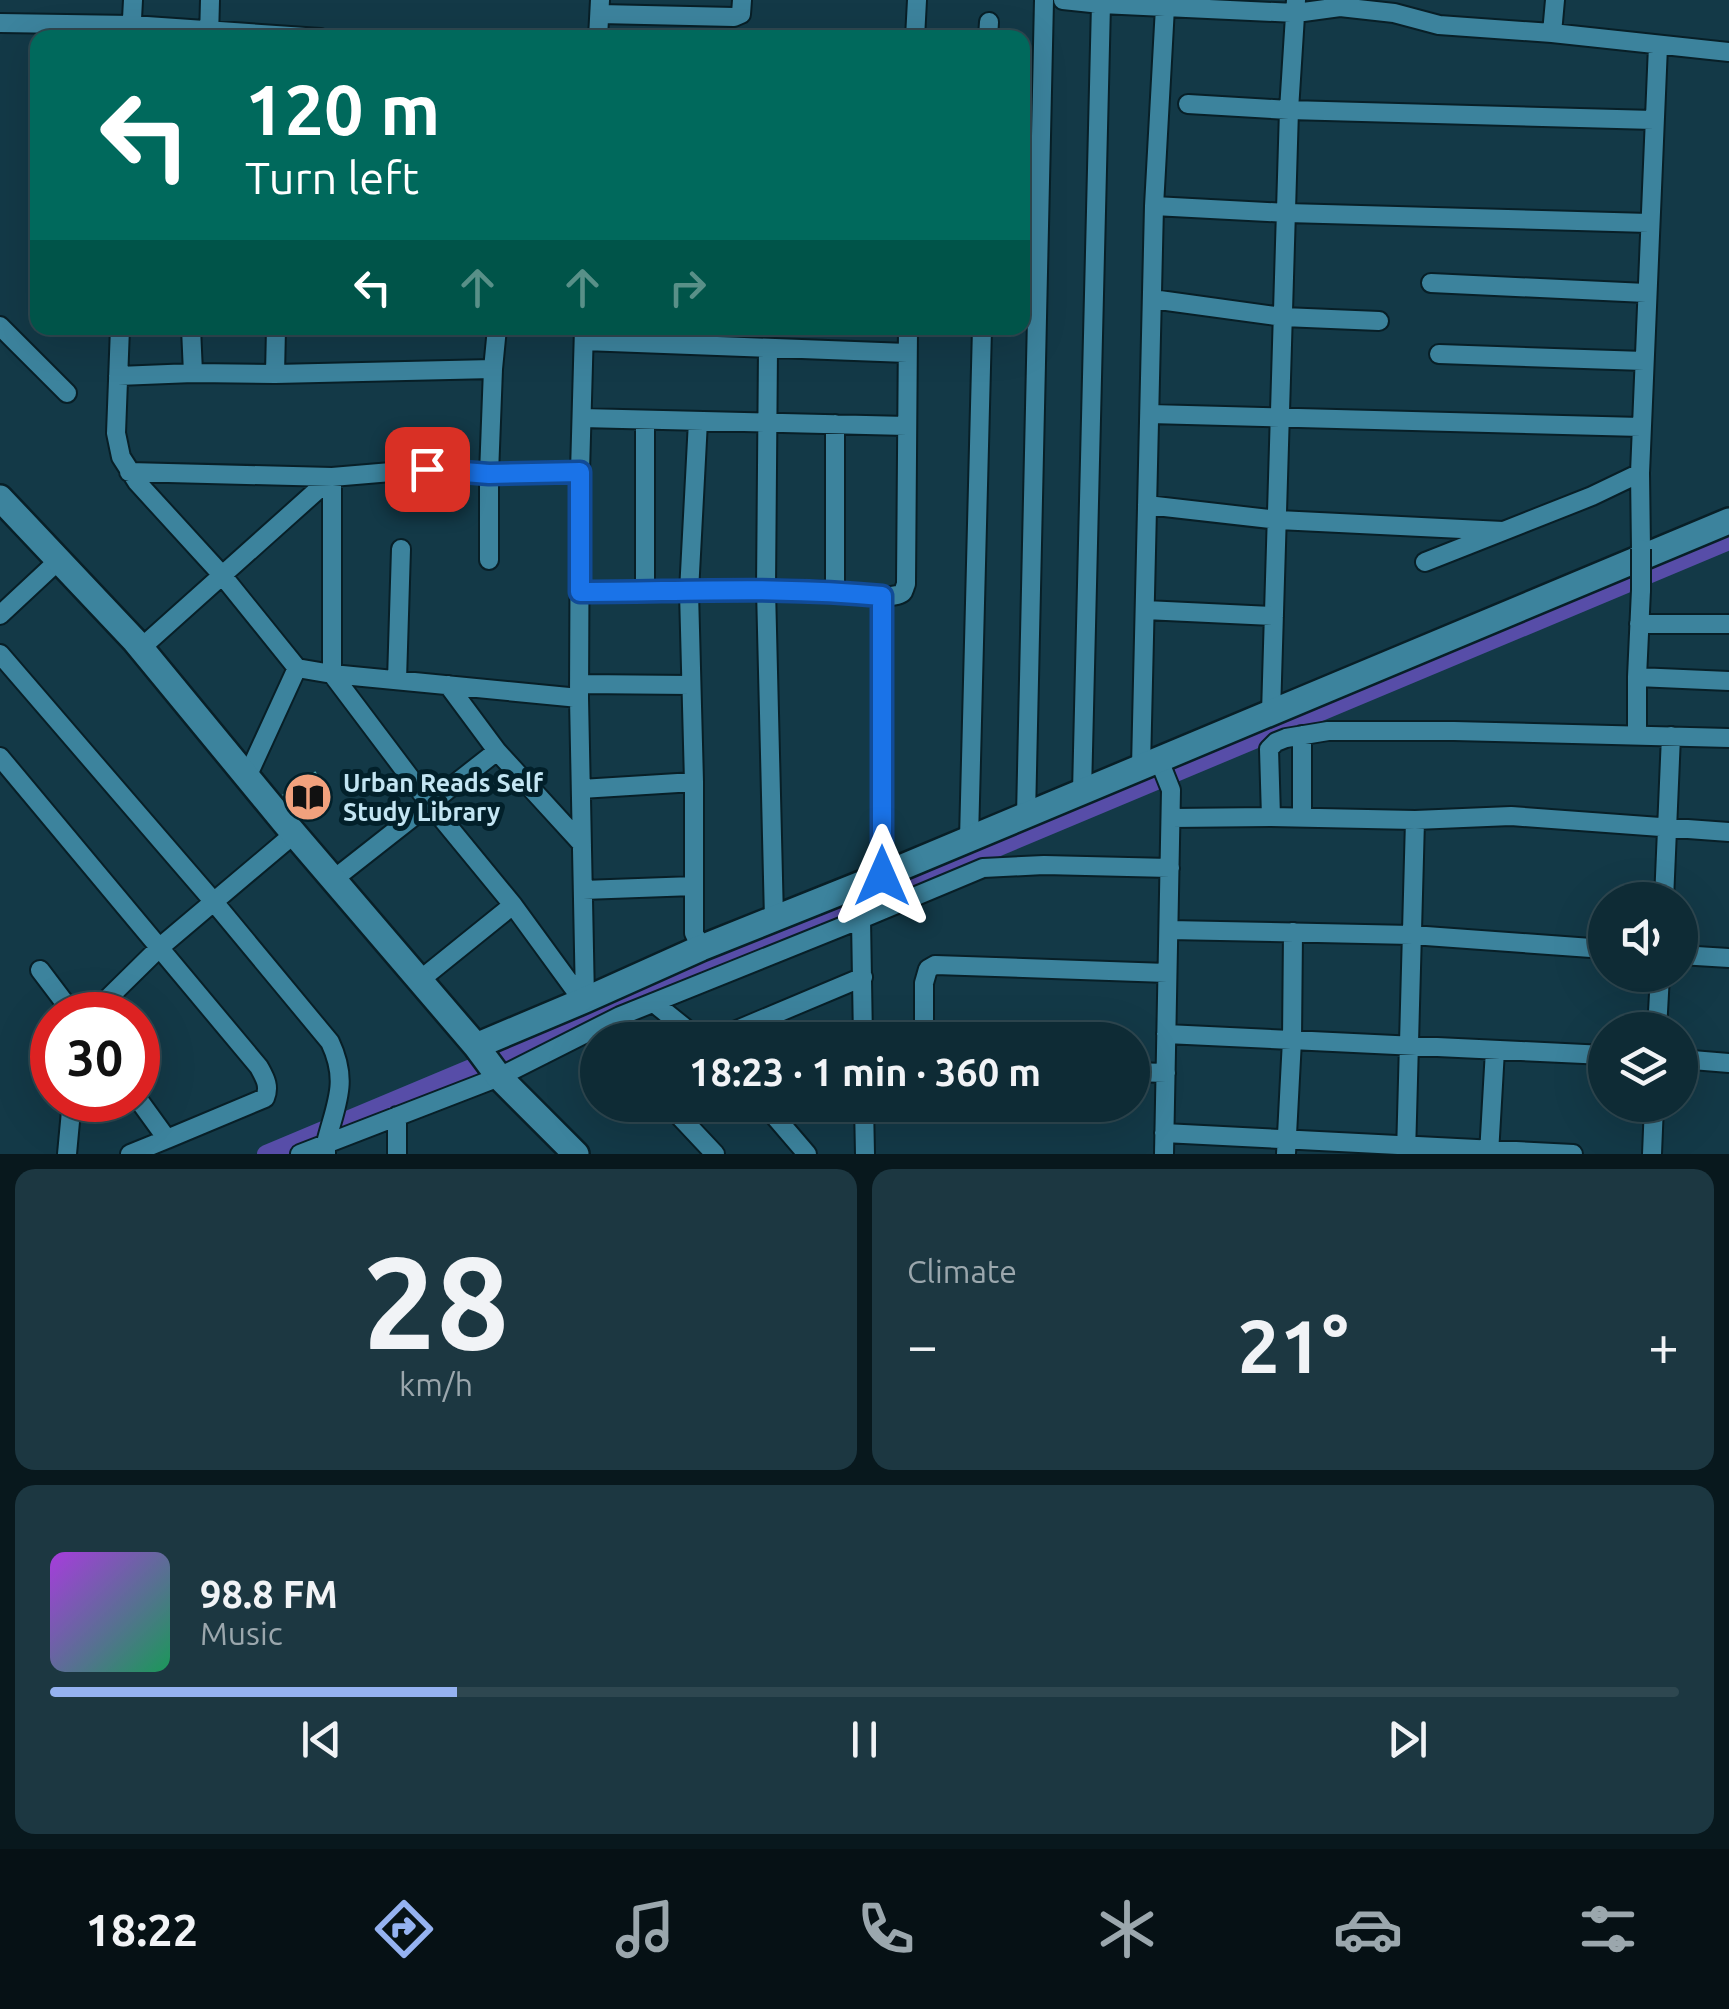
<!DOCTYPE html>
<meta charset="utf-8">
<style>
body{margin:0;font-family:Ubuntu,sans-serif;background:#1c3741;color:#f1f3f6;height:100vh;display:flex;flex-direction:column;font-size:38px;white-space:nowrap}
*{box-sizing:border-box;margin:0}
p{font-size:32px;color:#9ba7ad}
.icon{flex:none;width:55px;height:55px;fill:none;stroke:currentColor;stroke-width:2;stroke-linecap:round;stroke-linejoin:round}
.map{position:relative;height:1154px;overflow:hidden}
.sheet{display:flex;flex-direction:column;gap:15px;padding:15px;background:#08181d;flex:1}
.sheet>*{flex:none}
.top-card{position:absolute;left:30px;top:30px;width:1000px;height:305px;border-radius:20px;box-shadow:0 10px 40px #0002,0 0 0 2px #2e4750;background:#00695c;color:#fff;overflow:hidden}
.buttons{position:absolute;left:1588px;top:882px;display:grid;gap:20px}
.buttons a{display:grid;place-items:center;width:110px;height:110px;border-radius:50%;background:#0e2b35;box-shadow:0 10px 40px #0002,0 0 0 2px #2e4750;font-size:50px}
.speed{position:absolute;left:30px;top:992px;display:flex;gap:20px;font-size:50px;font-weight:700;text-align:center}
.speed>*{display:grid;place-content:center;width:130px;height:130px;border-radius:50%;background:#0e2b35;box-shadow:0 10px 40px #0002,0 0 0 2px #2e4750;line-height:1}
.speed .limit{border:15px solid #d22;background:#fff;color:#111}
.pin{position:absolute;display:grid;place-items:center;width:85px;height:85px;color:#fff;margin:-42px;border-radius:20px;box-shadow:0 5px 15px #0006}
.me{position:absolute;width:110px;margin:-55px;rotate:0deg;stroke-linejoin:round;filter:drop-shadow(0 0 8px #0008)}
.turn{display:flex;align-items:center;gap:35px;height:210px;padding:0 50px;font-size:45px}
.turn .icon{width:130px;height:130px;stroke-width:2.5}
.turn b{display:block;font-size:70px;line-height:85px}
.lanes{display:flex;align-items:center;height:95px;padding:0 50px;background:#0003;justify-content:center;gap:50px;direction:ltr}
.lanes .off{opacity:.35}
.big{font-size:75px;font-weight:600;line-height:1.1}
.sheet .tile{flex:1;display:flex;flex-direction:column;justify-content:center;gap:15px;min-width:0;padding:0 35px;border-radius:20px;background:#1c3741}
.sheet .dial{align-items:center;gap:0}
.dial b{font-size:130px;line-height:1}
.song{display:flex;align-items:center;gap:30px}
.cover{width:120px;height:120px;border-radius:15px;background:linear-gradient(135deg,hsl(280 70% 55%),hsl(150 70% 35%))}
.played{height:10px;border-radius:5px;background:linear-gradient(90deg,#95b2f1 25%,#2e4750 25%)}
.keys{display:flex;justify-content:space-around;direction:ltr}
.heat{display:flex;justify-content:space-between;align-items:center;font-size:55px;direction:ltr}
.sheet .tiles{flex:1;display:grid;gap:15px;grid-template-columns:1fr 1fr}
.tile:last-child{grid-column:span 2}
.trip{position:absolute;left:580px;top:1022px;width:570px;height:100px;border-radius:50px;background:#0e2b35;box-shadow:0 10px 40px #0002,0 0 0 2px #2e4750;font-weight:600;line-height:100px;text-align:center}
.tab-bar{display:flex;height:160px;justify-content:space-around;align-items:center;background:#061115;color:#9ba7ad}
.tab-bar .icon{width:70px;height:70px}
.tab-bar .active{color:#95b2f1}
.tab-bar b{font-size:45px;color:#f1f3f6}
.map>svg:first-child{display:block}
</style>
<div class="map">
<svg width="1729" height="1154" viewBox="0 0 1729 1154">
<rect width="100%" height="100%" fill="#133947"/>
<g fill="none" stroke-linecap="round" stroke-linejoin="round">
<path stroke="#574da8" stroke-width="18" d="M266,1154C755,952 1241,744 1729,541"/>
</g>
<path fill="#32676c" stroke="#4fa2ab" stroke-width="2.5" d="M315,773L331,795L302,817L284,795Z"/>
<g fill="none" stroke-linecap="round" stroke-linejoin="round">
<g stroke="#081f27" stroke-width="22">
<path id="street" d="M1063,0L1101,4
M1165,7L1296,13L1340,7L1394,13L1439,25L1552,33L1729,52
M600,14L734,17L741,14L742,0
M0,23L132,25L320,38
M1552,33L1555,0
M131,38L133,0
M209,38L210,0
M598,38L600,0
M915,38L917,0
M988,38L989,22
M1188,104L1289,110L1654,120
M1154,206L1287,213L1649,223
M1431,283L1646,293
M1152,299L1283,317L1379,321
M0,326L67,393
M120,328L116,433L121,457L137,482L222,575L297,668
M191,328L193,373
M584,341L907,353
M768,348L766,589L774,919
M1439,354L1644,361
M493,369L497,328
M275,374L276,328
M118,376L193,373L275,374L493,369L489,474V560
M1150,414L1641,427
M582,418L907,426
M129,472L332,477V674L430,804L513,905L583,1001
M580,472L584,328
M1147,505L1278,520L1503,531
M1641,549L1640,473L1658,46
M1425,562L1592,496L1640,473
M1641,590L1637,677L1729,681
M579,591L689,592L698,421
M835,591V424
M645,592V420
M1145,610L1274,616
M0,615L59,560
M1639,624H1729
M141,648L332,477L427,469L489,474L580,472L579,698L585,1000
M0,654L214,902L330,1042C349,1082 336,1103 326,1143V1154
M1637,677V734
M397,680L401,549
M579,684L691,685
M448,685L497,751
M1271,713L1289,110L1296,0
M0,757L259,1067C265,1078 270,1086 265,1098L167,1139
M1159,760L1171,790L1164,1154
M247,777L297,668L332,674L579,698
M581,789L694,782
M1082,792L1101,4L1165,7L1154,206L1141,767
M1026,816L1044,0
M1271,817L1269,749L1276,742L1286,738L1328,731H1454L1729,738
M1302,817V735
M1171,818L1271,817L1415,820L1511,816L1729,832
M969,839L982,328
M881,876L882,596
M334,879L497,751L582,844
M583,890L694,886
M1664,900L1671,736
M1169,930L1412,935L1605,949
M701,948L694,933V782L689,592C737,590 785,588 833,591C852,592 877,600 897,595C905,593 903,591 906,584L908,328
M1680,955L1729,958
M40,970L74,1015
M420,980L513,905
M654,1003L700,1040
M91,1015L159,948L294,834
M1657,1030L1660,975
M1166,1034L1605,1055
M713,1040L863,977
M863,1040L861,919L983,868L1044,865L1170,868
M924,1040V983L928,969L935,965L1167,973
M1680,1059L1729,1063
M1132,1072L1166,1073
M669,1105L715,1154
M765,1105L807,1154
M864,1105L865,1154
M1164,1133L1573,1154
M67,1154L72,1100
M130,1154L167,1139L138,1099
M300,1154L499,1077L620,1016L861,919
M397,1154V1116
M1286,1154L1292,1040L1293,932
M1406,1154L1415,820
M1489,1154L1495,1050
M1652,1154L1654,1105"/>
</g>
<g stroke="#081f27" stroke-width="30">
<path id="secondary" d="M0,498L135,641L285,823L476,1046L499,1077L576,1154
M476,1046L585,1000L701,948L881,876L1729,521"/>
</g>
<use href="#street" stroke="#3c839d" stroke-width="18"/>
<use href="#secondary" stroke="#3c839d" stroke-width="25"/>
<g stroke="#081f27" stroke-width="22" stroke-linecap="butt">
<path id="street-bridge" d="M1641,590V549"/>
</g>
<use href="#street-bridge" stroke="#3c839d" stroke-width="18"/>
</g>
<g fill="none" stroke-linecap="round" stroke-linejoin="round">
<g stroke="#114b97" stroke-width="25">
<path id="route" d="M427,469L489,474L580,472V592C680,592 781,586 882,596V876"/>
</g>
<use href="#route" stroke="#1a73e8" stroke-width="18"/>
</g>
<defs>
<g id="library-disc" transform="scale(2.5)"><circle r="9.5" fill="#f1a17d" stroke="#02202a"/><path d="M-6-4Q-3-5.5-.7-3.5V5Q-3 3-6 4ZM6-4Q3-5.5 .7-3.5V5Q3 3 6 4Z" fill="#111"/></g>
</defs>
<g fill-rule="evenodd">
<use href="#library-disc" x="308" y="797"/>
</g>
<g text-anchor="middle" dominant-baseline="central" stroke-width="10" stroke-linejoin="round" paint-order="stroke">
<g font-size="25" font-weight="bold" fill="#c3e5f3" stroke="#02202a" text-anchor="start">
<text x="343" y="783">Urban Reads Self<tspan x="343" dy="29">Study Library</tspan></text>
</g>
</g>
</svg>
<div class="buttons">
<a><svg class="icon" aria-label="sound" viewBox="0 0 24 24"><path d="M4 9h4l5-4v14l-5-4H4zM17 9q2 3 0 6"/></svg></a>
<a><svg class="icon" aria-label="layers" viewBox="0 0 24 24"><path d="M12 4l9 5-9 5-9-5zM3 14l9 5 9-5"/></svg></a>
</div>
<div class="speed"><div class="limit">30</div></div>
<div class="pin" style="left:427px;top:469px;background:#d93025"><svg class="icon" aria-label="arrive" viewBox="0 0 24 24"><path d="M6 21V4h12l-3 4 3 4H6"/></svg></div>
<svg class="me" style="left:882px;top:876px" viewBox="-20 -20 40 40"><path d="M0-17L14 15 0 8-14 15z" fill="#1a73e8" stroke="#fff" stroke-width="4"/></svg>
<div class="trip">18:23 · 1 min · 360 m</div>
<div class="top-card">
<div class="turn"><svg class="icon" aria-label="left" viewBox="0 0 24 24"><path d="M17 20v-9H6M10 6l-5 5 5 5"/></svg><div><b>120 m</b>Turn left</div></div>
<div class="lanes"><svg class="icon" aria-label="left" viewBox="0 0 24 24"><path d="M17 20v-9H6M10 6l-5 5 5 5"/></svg><svg class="icon off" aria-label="ahead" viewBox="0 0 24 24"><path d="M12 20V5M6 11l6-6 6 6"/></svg><svg class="icon off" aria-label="ahead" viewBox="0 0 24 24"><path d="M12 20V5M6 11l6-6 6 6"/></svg><svg class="icon off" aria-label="right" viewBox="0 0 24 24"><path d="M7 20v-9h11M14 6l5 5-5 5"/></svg></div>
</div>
</div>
<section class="sheet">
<div class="tiles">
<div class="tile dial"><b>28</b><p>km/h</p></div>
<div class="tile"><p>Climate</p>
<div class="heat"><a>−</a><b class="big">21°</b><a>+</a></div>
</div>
<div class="tile">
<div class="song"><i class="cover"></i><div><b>98.8 FM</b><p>Music</p></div></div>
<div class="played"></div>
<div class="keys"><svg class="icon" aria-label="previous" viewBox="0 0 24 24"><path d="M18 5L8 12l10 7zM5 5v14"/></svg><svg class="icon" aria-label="pause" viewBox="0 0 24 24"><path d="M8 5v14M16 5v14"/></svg><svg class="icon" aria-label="next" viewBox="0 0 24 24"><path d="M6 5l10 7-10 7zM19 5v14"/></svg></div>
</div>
</div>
</section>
<nav class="tab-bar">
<b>18:22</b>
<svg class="icon active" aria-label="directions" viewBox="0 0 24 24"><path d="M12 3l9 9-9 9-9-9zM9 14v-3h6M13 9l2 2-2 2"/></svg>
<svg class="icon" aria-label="music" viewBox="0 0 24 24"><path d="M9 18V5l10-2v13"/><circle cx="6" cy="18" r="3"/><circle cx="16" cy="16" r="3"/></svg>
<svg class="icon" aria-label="phone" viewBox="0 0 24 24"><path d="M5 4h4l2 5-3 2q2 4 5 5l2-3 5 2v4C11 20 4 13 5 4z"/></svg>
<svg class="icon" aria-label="climate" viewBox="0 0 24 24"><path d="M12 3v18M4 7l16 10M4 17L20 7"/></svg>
<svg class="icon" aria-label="car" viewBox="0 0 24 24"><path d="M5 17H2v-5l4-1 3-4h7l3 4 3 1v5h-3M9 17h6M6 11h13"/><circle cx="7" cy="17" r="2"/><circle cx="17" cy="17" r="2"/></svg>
<svg class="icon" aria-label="filters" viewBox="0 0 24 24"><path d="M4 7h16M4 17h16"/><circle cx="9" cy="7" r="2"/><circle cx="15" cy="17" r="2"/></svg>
</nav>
